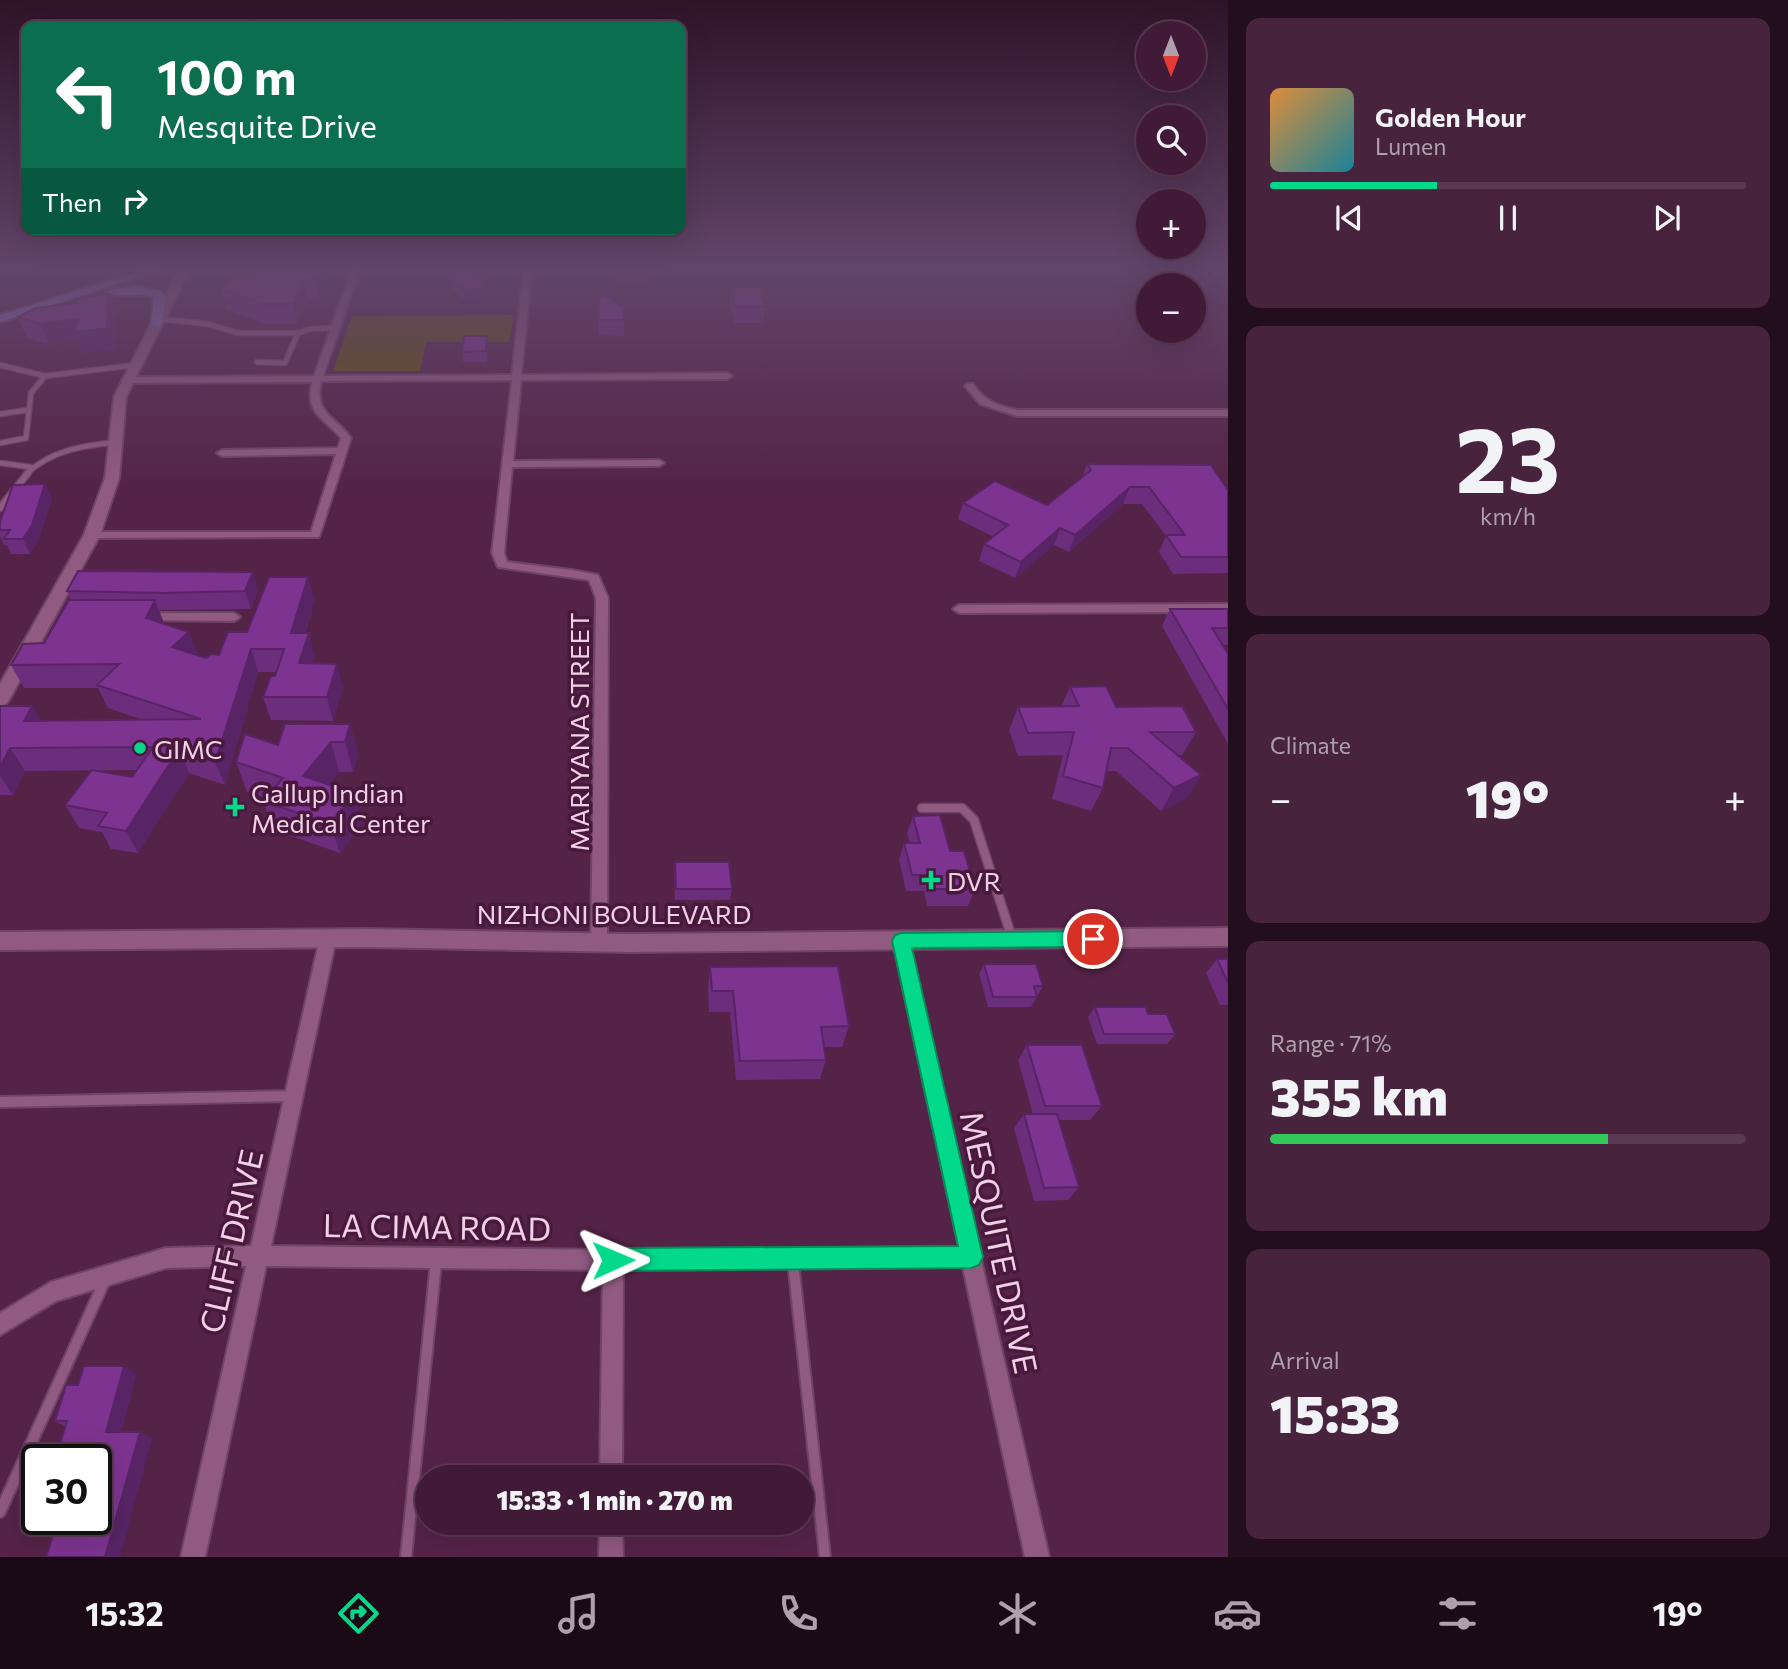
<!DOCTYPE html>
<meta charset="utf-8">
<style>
body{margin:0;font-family:Commissioner,sans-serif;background:#47233e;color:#f1f3f6;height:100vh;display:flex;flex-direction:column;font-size:26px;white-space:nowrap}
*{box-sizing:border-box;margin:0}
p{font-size:23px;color:#aea1ad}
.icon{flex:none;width:38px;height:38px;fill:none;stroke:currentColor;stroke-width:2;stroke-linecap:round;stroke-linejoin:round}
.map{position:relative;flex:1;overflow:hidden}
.drawer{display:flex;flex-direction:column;gap:18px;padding:18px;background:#230e1e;width:560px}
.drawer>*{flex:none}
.hud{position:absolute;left:21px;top:21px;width:665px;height:214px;border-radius:14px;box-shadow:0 7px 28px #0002,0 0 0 2px #593851;background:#0b6e4f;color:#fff;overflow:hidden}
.needle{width:46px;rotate:180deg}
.fabs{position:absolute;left:1136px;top:21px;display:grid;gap:14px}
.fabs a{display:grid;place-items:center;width:70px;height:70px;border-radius:50%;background:#401a36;box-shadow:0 7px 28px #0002,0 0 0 2px #593851;font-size:35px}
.speed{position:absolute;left:21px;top:1444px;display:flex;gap:14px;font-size:35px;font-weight:700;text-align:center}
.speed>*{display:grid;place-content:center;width:91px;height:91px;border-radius:50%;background:#401a36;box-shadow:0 7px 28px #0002,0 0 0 2px #593851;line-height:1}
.speed .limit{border:4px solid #111;border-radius:10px;background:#fff;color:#111}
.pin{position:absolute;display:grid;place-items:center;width:60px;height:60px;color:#fff;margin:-30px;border:4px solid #fff;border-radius:50%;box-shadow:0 2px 7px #0007}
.me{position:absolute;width:77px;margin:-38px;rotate:89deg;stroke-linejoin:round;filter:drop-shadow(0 0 5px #0008)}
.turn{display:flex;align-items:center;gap:24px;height:147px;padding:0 21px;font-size:32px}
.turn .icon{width:91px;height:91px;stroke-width:2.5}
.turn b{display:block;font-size:49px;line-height:60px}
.then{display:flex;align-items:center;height:66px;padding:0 21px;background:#0003;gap:14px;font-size:26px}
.big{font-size:52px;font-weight:800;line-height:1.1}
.drawer .widget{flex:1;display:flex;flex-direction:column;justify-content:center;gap:10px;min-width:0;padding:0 24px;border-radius:14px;background:#47233e}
.drawer .dial{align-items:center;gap:0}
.dial b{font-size:91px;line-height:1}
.song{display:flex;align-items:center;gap:21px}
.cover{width:84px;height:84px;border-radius:10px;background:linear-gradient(135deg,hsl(30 70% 55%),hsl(190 70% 35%))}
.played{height:7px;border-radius:4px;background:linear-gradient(90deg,#02d98b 35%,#593851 35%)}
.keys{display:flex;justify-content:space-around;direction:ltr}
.heat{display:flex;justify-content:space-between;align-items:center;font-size:38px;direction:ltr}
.charge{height:10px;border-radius:5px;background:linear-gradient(90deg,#34c759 71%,#593851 0)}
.trip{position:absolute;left:415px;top:1465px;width:399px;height:70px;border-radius:35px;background:#401a36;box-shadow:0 7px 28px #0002,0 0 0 2px #593851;font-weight:800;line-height:70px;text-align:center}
.tabs{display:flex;height:112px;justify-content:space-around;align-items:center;background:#1a0a16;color:#aea1ad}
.tabs .icon{width:49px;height:49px}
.tabs .selected{color:#02d98b}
.tabs b{font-size:32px;color:#f1f3f6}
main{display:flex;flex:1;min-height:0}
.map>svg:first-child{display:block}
</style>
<main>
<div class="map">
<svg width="1228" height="1557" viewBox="0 0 1228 1557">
<rect width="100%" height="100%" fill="#552348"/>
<path fill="#5e5208" d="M514,315L509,342H426L420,371H333L352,316Z"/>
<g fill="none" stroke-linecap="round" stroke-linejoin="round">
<g stroke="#6f4464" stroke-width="7">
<path id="service-far3" d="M160,319L208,324L238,333H298
M257,362L285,363L298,333L310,329L335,328
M0,365L45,376L135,365
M0,414L28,410
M0,443L26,438L31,393L45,376
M0,463L30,467
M26,474C52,450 82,446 116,442"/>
</g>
<g stroke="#6f4464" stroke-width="9">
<path id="service-far2" d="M0,508L28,473"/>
</g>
<g stroke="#6f4464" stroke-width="11">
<path id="service-far1" d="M922,808H962L974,820L1012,938"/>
</g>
<g stroke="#6f4464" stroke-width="14">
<path id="service" d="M0,1102L294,1096
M793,1262L825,1557
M0,1512L105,1280
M406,1557L436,1262"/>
</g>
<g stroke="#6f4464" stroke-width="4">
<path id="minor" d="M352,269H360L323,376L512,375L524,269H532L521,375L727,373L732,376L727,379L521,380L513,461L659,460L664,463L659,466L512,467L504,553L507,562L571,570L598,575L608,598L607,943L605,948L599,950L593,948L591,943L596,598L589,580L498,567L492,553L512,380L321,381C314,414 334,415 351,438L319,537L92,538L86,535L92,532H311L336,454L222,456L217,453L222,450L338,448L341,438C323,417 305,414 312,382L127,383L122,380L127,377L314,376Z
M967,384H973C984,401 998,406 1017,410H1228V416H1017L980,404L965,386Z
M1228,604V612L959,613L953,609L959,605Z
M145,613H234L240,617L234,621L141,620L139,617Z
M328,931L334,933L336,938L271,1246L613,1250L959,1247L893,941L895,936L901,934L907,936L1049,1557H1025L963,1267L623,1270L622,1477H600L603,1270L266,1266L205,1557H181L246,1266L166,1268L56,1301L0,1335V1313L51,1282L166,1248L251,1246L320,938L322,933Z
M600,1522H622L623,1557H599Z"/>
</g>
<g stroke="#6f4464" stroke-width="4">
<path id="secondary" d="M179,269H190L126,397L119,478L100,535L9,700L6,704L0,706V684L84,535L105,478L114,397Z
M1228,928V946L629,952L367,947L0,950V932L367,929L629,934Z"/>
</g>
<g stroke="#6f4464" stroke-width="4">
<path id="primary" d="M146,269H163L0,322V315Z
M137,286L158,290L166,295L161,326L151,324L154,297C140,292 118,299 107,292L113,289Z"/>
</g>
<use href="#service-far3" stroke="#915a81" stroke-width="4.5"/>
<use href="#service-far2" stroke="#915a81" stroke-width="6"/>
<use href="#service-far1" stroke="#915a81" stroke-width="8"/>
<use href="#service" stroke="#915a81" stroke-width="10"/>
<use href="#minor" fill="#915a81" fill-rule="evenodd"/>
<use href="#secondary" fill="#915a81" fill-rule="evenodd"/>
<use href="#primary" fill="#8977c3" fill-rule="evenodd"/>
</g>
<path fill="#6c2d7c" d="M257,269H326L328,278L320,299H308L297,324H266L227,310L221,289L252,279Z
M620,269H648V281H621Z
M452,276L487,296L465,301L453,289Z
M731,288L765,307L763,323H734L730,303Z
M108,294L116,314L115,349L82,353L77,341L50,345L27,338L18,317Z
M619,306H624V336L598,335V320Z
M487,336L488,346L487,362H463L462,352Z
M1087,464L1228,490V573L1173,574L1159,552L1166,536L1142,504H1123L1069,552L1054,545L1015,578L979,561L984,544L994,537L958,519L963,503L1047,505L1082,477Z
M52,498L39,539L30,554H11L7,545H4L0,536V522Z
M258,589L251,609L159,610L164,624L198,655L206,658L219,655L247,632L315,600L305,633L315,656L313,663L343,687L333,721L271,720L263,697L277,672H258L225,785L189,773L138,853L111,849L102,832L79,828L65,805L132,777L137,770L25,771L13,795H0V706H32L40,720H143L108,708L98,688H24L11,665L44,643L71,600L67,591Z
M1170,609H1228V645H1222L1228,654V744L1162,626Z
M1070,687L1116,707L1196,732L1182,755H1177L1201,775L1187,798L1161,811L1116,771H1106L1103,788L1091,811L1052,799L1063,755L1018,756L1009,730L1018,707H1061Z
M350,724L358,754L353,772H339L329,784L363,822L340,853L274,830L263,801L265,798L247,792L236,762Z
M913,816L950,851L975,889L968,906H927L924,891H906L899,860L904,843H910L907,833Z
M675,862L732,889L730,900H675L674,873Z
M1217,959H1228V1005H1220L1206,973Z
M984,964L1043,986L1031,1007H988L979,974Z
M710,967L849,1026L842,1047H824L826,1060L820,1079L736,1080L730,1012H709L708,988Z
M1095,1007L1148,1014L1175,1034L1167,1044H1097L1088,1017Z
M1027,1045L1102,1106L1090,1120H1059L1079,1187L1068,1200L1034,1201L1014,1128L1024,1114H1033L1018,1060Z
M124,1366L136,1375L121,1432L152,1439L96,1519L65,1426L55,1421L78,1385Z"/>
<path fill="#582465" d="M320,269H326L328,278L320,299L315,279Z
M303,279L308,299L297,324L293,304Z
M486,286L487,296L465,301L464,291Z
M108,294L116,314L115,349L82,353L77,341L50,345L41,324L78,319Z
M487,336L488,346L487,362L486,351Z
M45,484L52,498L39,539L30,554L23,539Z
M1130,487L1123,504L1069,552L1075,535Z
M1060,528L1054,545L1015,578L1021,562Z
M253,572L258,589L251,609L245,591Z
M308,577L315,600L297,656L291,633Z
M155,600L164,623L156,641L146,618Z
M189,632L198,655L172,647Z
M309,633L315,656L306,686L299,663Z
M251,649L258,672L225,785L215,762Z
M337,664L343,687L333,721L327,697Z
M32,706L45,729L24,721Z
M350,724L358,754L353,772L345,742Z
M331,742L339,772L313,805L303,776Z
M10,748L25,771L13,795L0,776V767Z
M179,749L189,773L138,853L126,831Z
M1201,775L1187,798L1161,811L1174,788Z
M354,793L363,822L340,853L330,824Z
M124,1366L136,1375L119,1439L106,1432Z
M140,1432L152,1439L120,1557H105Z"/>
<path fill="#7d3490" stroke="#582465" stroke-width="2" d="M257,269H320L315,279H303L293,304H261L221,289L236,278L252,279Z
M621,269H648V271H621Z
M471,272L486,286L464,291L452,279H455L452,276Z
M731,288H760L765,307H735Z
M108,294L107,328L74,332L78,319L41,324L18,317L36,308L76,303V299Z
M600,295L612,298L619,306H624V320H598Z
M464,336H487L486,351L462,352Z
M1087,464L1211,465L1228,490V557H1181L1166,535H1185L1149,487H1130L1075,535L1060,528L1021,562L984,544L1008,525L963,503L995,481L1047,505L1091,470Z
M45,484L32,525L23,539H4L10,530H0V522L13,485Z
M78,571L253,572L245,591L163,593L67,591Z
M269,577H308L291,633H309L299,663L337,664L327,697H263L271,676H275L284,649H251L215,762L179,749L126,831L98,826L107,813L65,805L92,770L132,777L153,747L10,748L0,767V706H32L24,721L201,719L97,685L119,664L11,665L23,644L44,643L69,600H155L146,618L189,632L172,647L206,658L211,654L219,655L228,632H247Z
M1170,609H1228V628H1212L1228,654V709Z
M1106,686L1116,707L1182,706L1196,732H1150L1201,775L1174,788L1128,748H1111L1103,788L1063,776L1074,732L1028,733L1018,707L1079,706L1070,687Z
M285,724H350L345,742H331L303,776L354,793L330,824L263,801L283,778L236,762L245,734L278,745Z
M940,815L950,851H964L975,889H934L930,875H912L904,843H920L913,816Z
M675,862H729L732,889H676Z
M1217,959H1228V983Z
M984,964H1036L1043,986H1034L1037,997H993Z
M838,966L849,1026L821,1027L826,1060L740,1061L733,991H712L710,967Z
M1095,1007H1146L1148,1014H1167L1175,1034H1104Z
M1027,1045H1082L1102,1106H1045Z
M1024,1114H1057L1079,1187L1044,1188Z
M84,1366H124L106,1432H140L105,1557H46L58,1519H96V1460H55L67,1421H55L66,1385H78Z"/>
<linearGradient id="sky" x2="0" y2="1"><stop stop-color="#2f1328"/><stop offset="0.55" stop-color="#62456a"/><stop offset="1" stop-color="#62456a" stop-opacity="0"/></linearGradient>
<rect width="1228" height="487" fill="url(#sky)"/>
<path fill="#02d98b" stroke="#018d5a" stroke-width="2" d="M1093,931L1100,933L1102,939L1100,944L1093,947L912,948L983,1257L979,1265L971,1268L613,1271L605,1268L602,1260L605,1252L613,1248L958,1246L892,941L895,935L901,933Z"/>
<g fill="#02d98b" stroke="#49193d" stroke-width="2.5">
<circle cx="140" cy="748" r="7"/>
<path d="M231.5 796.5h7v7h7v7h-7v7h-7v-7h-7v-7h7z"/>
<path d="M927.5 869.5h7v7h7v7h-7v7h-7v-7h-7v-7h7z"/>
</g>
<g text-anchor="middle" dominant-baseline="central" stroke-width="7" stroke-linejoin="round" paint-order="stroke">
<g font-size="26" fill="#f0d0e5" stroke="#49193d">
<text transform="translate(578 732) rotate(-90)">MARIYANA STREET</text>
<text x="614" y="913">NIZHONI BOULEVARD</text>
</g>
<g font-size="26" fill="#f0d0e5" stroke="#49193d" text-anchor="start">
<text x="154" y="748">GIMC</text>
<text x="251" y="792">Gallup Indian<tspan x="251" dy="30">Medical Center</tspan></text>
<text x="947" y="880">DVR</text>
</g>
<g font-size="32" fill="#f0d0e5" stroke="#49193d">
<text transform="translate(437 1226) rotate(1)">LA CIMA ROAD</text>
<text transform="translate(230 1241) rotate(-77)">CLIFF DRIVE</text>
<text transform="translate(1000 1242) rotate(78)">MESQUITE DRIVE</text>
</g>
</g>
</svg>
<div class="fabs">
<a><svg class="needle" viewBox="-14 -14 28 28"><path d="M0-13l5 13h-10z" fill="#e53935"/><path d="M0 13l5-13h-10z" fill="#aea1ad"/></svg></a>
<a><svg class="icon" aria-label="search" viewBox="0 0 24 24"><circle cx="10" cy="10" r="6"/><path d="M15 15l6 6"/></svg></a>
<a>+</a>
<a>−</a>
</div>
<div class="speed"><div class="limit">30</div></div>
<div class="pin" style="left:1093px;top:939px;background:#d93025"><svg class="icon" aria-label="arrive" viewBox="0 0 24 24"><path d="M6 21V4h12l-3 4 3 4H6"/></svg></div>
<svg class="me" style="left:613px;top:1260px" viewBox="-20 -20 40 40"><path d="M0-17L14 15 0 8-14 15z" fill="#02d98b" stroke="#fff" stroke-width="4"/></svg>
<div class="trip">15:33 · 1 min · 270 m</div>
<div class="hud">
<div class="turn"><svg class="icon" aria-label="left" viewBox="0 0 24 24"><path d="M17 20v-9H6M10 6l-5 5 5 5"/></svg><div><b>100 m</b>Mesquite Drive</div></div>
<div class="then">Then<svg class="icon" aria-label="right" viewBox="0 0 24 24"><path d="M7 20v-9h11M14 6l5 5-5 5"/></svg></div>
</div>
</div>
<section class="drawer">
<div class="widget">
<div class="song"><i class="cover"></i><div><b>Golden Hour</b><p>Lumen</p></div></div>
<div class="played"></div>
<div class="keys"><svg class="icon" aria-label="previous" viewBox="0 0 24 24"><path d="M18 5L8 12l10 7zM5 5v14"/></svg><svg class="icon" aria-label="pause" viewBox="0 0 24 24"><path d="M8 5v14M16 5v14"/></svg><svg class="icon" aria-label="next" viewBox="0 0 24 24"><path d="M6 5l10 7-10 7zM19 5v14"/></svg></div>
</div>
<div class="widget dial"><b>23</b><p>km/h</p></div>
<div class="widget"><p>Climate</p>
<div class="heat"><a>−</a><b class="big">19°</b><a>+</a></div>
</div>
<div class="widget"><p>Range · 71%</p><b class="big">355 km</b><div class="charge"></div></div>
<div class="widget"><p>Arrival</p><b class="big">15:33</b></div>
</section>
</main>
<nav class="tabs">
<b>15:32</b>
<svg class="icon selected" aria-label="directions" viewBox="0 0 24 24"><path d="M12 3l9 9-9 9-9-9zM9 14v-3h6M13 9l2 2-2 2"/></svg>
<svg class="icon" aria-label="music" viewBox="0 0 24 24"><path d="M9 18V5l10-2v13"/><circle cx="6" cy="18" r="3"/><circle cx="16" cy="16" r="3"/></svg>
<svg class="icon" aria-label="phone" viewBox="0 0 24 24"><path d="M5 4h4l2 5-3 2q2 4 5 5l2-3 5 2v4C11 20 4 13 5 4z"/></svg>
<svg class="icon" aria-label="climate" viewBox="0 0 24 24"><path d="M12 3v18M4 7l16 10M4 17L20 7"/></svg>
<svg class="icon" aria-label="car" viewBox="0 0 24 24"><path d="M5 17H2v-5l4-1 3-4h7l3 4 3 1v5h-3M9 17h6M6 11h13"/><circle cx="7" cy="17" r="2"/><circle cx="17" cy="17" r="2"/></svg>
<svg class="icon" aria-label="filters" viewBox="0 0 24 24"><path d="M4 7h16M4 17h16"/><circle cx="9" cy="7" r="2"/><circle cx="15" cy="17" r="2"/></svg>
<b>19°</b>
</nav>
